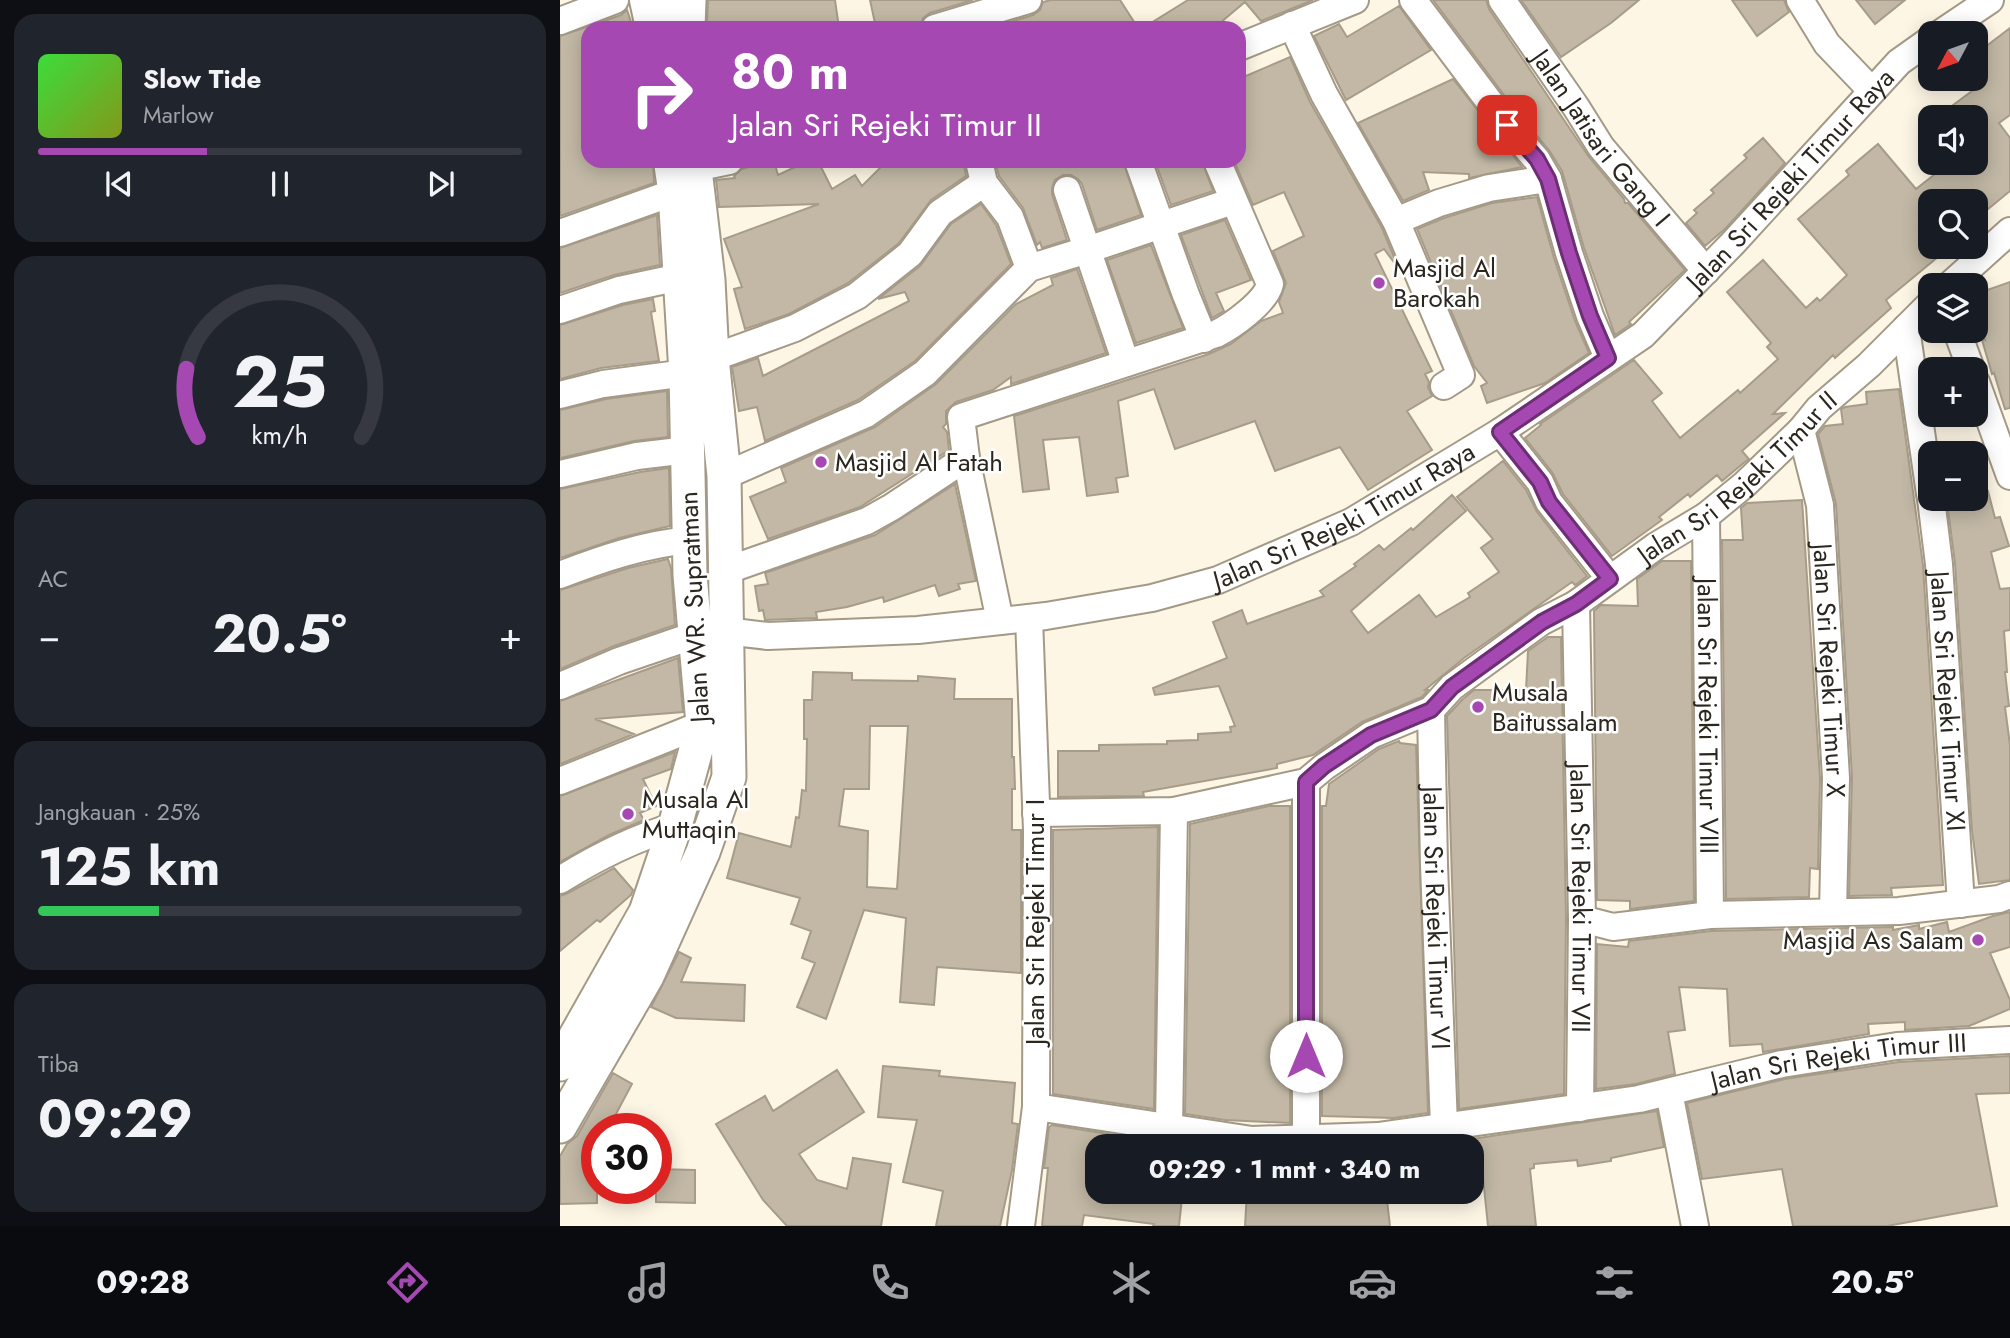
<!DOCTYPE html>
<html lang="id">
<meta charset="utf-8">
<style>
body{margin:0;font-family:Jost,sans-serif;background:#20242c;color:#f1f3f6;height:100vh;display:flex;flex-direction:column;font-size:26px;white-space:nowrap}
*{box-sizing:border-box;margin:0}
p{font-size:23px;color:#9ea1a6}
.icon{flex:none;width:38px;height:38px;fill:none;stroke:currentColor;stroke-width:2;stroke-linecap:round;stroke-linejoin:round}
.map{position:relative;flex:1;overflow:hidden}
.drawer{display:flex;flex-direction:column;gap:14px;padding:14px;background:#0d0f14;width:560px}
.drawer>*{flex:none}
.top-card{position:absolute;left:21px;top:21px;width:665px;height:147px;border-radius:21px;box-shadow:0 4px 18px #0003;background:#a648b2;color:#fff;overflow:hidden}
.needle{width:46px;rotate:229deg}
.controls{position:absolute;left:1358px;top:21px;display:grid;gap:14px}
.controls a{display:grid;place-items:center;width:70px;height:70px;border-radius:14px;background:#171b24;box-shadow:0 4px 18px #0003;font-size:35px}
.speed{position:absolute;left:21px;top:1113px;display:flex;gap:14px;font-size:35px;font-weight:700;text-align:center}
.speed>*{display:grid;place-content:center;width:91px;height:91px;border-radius:50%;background:#171b24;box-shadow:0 4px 18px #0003;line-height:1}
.speed .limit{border:10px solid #d22;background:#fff;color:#111}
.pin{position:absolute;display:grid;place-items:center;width:60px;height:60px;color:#fff;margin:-30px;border-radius:14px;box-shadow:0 4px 10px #0006}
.me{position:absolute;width:77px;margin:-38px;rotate:0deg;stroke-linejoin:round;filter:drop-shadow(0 0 5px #0008)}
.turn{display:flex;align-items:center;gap:24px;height:147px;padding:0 35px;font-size:32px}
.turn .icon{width:91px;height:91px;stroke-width:2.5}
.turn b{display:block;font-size:49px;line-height:60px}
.big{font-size:52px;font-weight:700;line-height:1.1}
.drawer .widget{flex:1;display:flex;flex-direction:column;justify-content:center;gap:10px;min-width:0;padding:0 24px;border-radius:21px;background:#20242c}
.drawer .dial{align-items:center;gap:0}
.dial svg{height:182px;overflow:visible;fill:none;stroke:#363941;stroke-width:7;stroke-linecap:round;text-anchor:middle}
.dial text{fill:#f1f3f6;stroke:none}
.song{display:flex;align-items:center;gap:21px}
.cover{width:84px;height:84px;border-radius:10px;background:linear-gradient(135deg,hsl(120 70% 55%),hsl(70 70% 35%))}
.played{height:7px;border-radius:4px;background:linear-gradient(90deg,#a648b2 35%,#363941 35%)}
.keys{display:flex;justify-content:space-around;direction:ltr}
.heat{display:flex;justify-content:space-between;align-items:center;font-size:38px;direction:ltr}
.charge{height:10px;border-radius:5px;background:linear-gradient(90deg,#34c759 25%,#363941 0)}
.trip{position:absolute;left:525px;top:1134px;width:399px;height:70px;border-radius:21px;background:#171b24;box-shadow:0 4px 18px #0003;font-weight:700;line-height:70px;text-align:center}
.menu{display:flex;height:112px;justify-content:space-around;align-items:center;background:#090b0e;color:#9ea1a6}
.menu .icon{width:49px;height:49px}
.menu .current{color:#a648b2}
.menu b{font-size:32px;color:#f1f3f6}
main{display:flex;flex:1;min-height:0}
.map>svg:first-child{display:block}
</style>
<main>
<section class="drawer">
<div class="widget">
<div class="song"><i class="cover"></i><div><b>Slow Tide</b><p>Marlow</p></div></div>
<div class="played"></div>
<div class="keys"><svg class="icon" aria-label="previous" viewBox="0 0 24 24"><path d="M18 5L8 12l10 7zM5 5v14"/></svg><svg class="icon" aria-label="pause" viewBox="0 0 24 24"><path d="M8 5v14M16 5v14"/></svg><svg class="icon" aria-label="next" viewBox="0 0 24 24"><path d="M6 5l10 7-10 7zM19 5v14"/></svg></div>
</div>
<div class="widget dial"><svg viewBox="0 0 100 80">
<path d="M14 69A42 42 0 1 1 86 69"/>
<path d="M14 69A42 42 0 0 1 9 39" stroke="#a648b2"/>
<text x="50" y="56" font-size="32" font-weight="700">25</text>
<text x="50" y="72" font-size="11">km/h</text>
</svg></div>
<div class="widget"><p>AC</p>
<div class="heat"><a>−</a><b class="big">20.5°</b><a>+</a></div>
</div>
<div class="widget"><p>Jangkauan · 25%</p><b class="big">125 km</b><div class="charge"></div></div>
<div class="widget"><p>Tiba</p><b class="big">09:29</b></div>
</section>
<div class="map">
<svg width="1450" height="1226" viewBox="0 0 1450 1226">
<rect width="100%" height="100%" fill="#fef6e5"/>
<path fill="#c2b8a5" stroke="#a69c89" stroke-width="2" fill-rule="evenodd" d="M148,0H275L279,28H164L147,26Z
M310,0H413L370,13L363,18L360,28H316Z
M491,0H560L578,28H430L473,15L480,10L483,2Z
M628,0H753L701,21L685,2L654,28H583Z
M873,0H926L929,9L1029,157L1064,199L1065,203H1068L1125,270L1069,322L1071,324L1055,335L1024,248L1002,171L989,150L959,115Z
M961,0H1079L1051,23L1001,57Z
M1172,0H1224L1229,12L1197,36Z
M1296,0H1345L1315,24Z
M839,6L871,50L786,100L754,36L779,24L787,37Z
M67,10L73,28H28V161H93L94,183L0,216V36L61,15Z
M1450,28V115L1439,123L1450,138V191L1416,219V201H1370V247H1390L1326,300L1331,308L1275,358L1273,355L1213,414L1225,413L1182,451L1189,459L1186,461L1162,481L1157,475L1130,497L1128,494L1099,517L1102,520L1052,556L1003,494L992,472L965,438L981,425L980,424L1074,360L1102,393L1092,401L1120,438L1178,390L1180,393L1218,359L1207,347L1211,343L1167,292L1203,260L1246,308L1257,298L1260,301L1287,275L1238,219L1289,175L1286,171L1318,144L1356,189L1389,163H1416V117H1377L1420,85L1416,79V54Z
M730,57L750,102L822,228L839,269L824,249L815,254L872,371L865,374L869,382L868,387L872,396L847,411L872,450L808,490L780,447L715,471L695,421L615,449L594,389L558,401L568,476L556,478L558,492L527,496L519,437L483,440L489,489L463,492L454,416L649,354L671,344L701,321L723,313L719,302L726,283L713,251L744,236L724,192L693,205L674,161H679V79Z
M893,79L962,167L909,178V174L863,172L869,190L843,201L798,123Z
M1203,138L1225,163L1166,228L1145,246L1126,223L1137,213L1134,210L1154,193L1151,190L1187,158L1184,155Z
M207,161H214L218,175L248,161H258L272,189L295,175L302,186L327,161H367V164H404L406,176L371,200L339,243L288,283L229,314L185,329L174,289L182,287L164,239L259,204L159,207L156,180L175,178L174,176L182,169Z
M435,161H563L581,215L537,230L522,184L518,179L511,175H503L495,180L492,188V194L507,240L482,248L480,242L477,245L463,208L439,176Z
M595,161H642L653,191L611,205Z
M977,197L994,258L1015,321L1029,353L985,383L927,403L921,386L927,383L914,366L857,229L884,218L932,203Z
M421,204L436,225L451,264L355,361L298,400L205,441L197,407L179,411L172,367L198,358L203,376L349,301L345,292L318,299L360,266L391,224Z
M97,215L100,265L54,275L0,293V248Z
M665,220L691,280L656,293L664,311L652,318L621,235Z
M591,245L623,328L576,343L547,260Z
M517,269L546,353L451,384V377L433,390L396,402L386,411V424L383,427L387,432L389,450L300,507L208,539L190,497L226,482L221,468L315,427L376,384L456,304L493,285L491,278Z
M1450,282V408L1445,409L1434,373L1432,374L1422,340H1425L1416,315V294Z
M93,299L95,311L91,312L99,361L41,368L0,379V325L63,305Z
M1339,389L1363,565L1383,885L1331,888L1332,895L1289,896L1292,777L1276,504L1258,434L1265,426L1283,424L1281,409L1285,407L1307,404L1306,392Z
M107,391L108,437L74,441L0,458V410L46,399Z
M943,461L966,490L977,512L1027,576L1017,584L1015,585L1012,582L904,658L865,690H868L862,697L802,722L753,755L717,764V768L583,792L584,796L498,797V751H539V745L607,744V741L638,740V734L671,732L670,727L675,726L659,686L595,695L593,688L667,658L653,622L682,610L687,624L764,596L760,591L796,566L794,564L819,545L824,550L851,528L853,530L892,495L906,511L791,611L808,633L859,595L876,617L910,597L908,593L939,572L921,548L933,539L897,497Z
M109,468L110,526L59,538L0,558V489L80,472Z
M395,484L416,581L398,584L400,589L379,596L375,585L324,602L323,597L287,607L256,612L257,618L205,620L203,610L199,611L195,586L208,584L205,573L315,535Z
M1428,491L1435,518L1440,517L1449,546L1431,552L1440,589L1450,588V630L1444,631L1447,672H1445L1449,706L1445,707L1450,745V880L1419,884L1412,831L1395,563L1387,502L1400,499H1416V495Z
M1242,500L1260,778L1258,869L1250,868L1249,897L1166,899L1162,540H1183L1181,508L1187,503Z
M108,559L111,568L115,625L54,646L0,669V590L68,568Z
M1102,561H1131L1134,901L1070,909V901L1037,900L1034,611L1041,605L1078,606L1077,579Z
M988,637H1001L1006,919L1004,1094L899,1109L887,716L903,699L914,690H966L968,651Z
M118,658L123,712L35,719L74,734L0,764V701Z
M253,672L292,673V680L358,681V676L395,679L394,699H452V757H454L455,789H452V830H461V973L377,967L374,1005L340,1002L346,918L304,910L266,1019L237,1007L255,963L242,958L251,931L231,924L240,898L167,878L179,833L231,847L236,817L239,818L242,790L246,791L247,739H244V700H252ZM310,726H348L337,889L307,887L308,831L279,826L284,789H309Z
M839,741L840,743L856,745L868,1113L834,1118L762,1116V806H766L769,784L819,749Z
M115,752L111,769L83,779L96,806L80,813L84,820L49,835L0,862V796Z
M709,806H730V1123L665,1120L625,1114L630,824Z
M598,827L594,1109L493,1094V830Z
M54,868L73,890L71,895L40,922L37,920L0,951V896L8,893Z
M1450,912V947L1430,953L1450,1000V1009L1409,1026L1345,1030V1022L1308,1024L1309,1034L1203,1052L1202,1044L1170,1046L1167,989L1119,987L1125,1030L1108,1032L1115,1074L1076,1084L1036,1089L1037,944L1068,947L1069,941L1151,931L1333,927V930L1359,925V929L1387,922L1389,932L1433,916Z
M119,952L131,958L121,982L185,985L184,1021L116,1018L91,1007Z
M1450,1056V1093L1416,1094L1437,1206L1327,1226H1233L1222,1169L1142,1179L1127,1103L1225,1079L1339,1062Z
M323,1066L380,1071L379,1076L455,1083L452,1123L458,1124L452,1170L440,1226H376L383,1191L343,1182L357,1120L318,1117Z
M277,1070L304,1112L239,1154L257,1180L287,1189L293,1158L331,1164L321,1226H227L203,1200L156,1124L205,1096L213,1111Z
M53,1073L72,1084L48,1129H37V1203L0,1204V1156L7,1144L17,1136Z
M1097,1111L1104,1147L1051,1158V1161L1018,1166L1017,1160L974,1164V1168L970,1169L976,1226H928L923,1178L912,1180V1139Z
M492,1125L618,1145L537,1146V1192H572L622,1198L619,1226H593L594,1224L524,1215L522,1226H482L488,1168H484L489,1127Z
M96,1169L135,1170V1203L96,1202Z
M687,1192H826L830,1226H685Z"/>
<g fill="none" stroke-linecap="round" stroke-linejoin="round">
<g stroke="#a39986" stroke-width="30">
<g id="minor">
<path d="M83,0L89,28"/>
<path d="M853,0L947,125L977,160L988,179L1009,253L1030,316L1048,358"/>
<path id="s1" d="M942,0L1016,107L1041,147L1146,271"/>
<path d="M1240,0L1267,44L1312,91"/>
<path d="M0,21L55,0"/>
<path d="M732,25L764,94L836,221L901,375L884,386"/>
<path d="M375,28L468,0"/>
<path d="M1381,33L1430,0"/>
<path d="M679,47L795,0"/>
<path d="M419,161L424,183L450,217L469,268"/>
<path d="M578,161L626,295L644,339"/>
<path d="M135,168L169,161"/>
<path d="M507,190L566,363"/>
<path d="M836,221L879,203L929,188L988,179"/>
<path d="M0,233L115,192"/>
<path d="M1390,285L1450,231"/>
<path d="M0,310L59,290L120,277"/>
<path d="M1346,328L1370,494"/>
<path d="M1397,331L1411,369"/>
<path d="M152,358L235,328L297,296L350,254L380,213L424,183"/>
<path d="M1416,382L1450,476"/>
<path d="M0,395L43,384L126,373"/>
<path id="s2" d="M1241,430L1260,505L1276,778L1273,912"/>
<path d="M940,432L980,482L989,502L1050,579"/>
<path d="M0,474L77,456L128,450"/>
<path d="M164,476L306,414L365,373L469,268L527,250L673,201"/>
<path id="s3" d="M1371,499L1379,564L1401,904"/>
<path id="s4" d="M1146,516L1150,915"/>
<path d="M165,571L307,521L332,507L406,458"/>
<path d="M0,575C41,559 85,544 130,540"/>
<path id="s5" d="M1016,604L1022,919L1020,1108"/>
<path d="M440,621L406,458L401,417L656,334C672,326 706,302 710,284L657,161"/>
<path id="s6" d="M0,686L59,661L135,635L165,631L208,636L358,630L486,616L592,598L658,580L791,522L940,432L1083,335L1172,244L1339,62L1370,40"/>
<path id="s7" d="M871,710L874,865L884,1126"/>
<path d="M0,781L143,724"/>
<path id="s8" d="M476,813L614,811L746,782L764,767L811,735L871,710L892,687L981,622L1016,604L1096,546L1146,516L1185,484L1241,430L1259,408L1309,365L1370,304"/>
<path d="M0,880C35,858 76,838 115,826"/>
<path d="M1022,919L1053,927L1150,915L1339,911L1439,899L1450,895"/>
<path d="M1109,1092L1135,1226"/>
<path id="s9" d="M476,1107L692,1140L818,1136L1079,1099L1222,1064L1337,1046L1450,1040"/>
<path d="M609,1127L614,811"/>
<path d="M746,1138V782"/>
<path d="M461,1226L476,1107L477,830L469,618"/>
</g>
</g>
<g stroke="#a39986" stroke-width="37">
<path id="major" d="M104,28L105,0
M128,28L129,0
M0,1064L86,912L115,826L143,724L130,575L126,373L115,192L111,165
M0,1126L87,976L143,852L169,777L164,476L152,358L148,280L134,161"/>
</g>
<use href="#minor" stroke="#fff" stroke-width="26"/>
<use href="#major" stroke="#fff" stroke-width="33"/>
</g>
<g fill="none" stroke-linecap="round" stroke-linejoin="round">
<g stroke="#6c2f74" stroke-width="18">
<path id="route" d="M746,1056V782L764,766L811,735L871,710L892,687L982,622L1016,604L1050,579L989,502L980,482L940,432L1048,358L1030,316L1009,253L988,179L977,159L947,125"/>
</g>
<use href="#route" stroke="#a648b2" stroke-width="12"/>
</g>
<g fill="#a648b2" stroke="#fff" stroke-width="2.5">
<circle cx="819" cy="283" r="7"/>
<circle cx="261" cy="462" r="7"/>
<circle cx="918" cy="707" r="7"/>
<circle cx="68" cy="814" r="7"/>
<circle cx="1418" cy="940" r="7"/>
</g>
<g text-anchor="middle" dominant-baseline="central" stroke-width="5" stroke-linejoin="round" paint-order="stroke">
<g font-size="26" fill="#2b271f" stroke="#fff">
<text stroke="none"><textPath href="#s1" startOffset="170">Jalan Jatisari Gang I</textPath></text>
<text stroke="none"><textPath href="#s6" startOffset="1379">Jalan Sri Rejeki Timur Raya</textPath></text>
<text stroke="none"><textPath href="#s8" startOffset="805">Jalan Sri Rejeki Timur II</textPath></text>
<text stroke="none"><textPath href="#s6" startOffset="814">Jalan Sri Rejeki Timur Raya</textPath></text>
<text transform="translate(134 607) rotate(-93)">Jalan WR. Supratman</text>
<text stroke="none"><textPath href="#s2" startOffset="243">Jalan Sri Rejeki Timur X</textPath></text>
<text stroke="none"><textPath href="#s3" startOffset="203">Jalan Sri Rejeki Timur XI</textPath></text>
<text stroke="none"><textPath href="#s4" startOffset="200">Jalan Sri Rejeki Timur VIII</textPath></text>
<text stroke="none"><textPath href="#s5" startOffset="294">Jalan Sri Rejeki Timur VII</textPath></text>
<text stroke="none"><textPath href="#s7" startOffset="208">Jalan Sri Rejeki Timur VI</textPath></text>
<text transform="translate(475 922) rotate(-90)">Jalan Sri Rejeki Timur I</text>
<text stroke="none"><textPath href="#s9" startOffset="812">Jalan Sri Rejeki Timur III</textPath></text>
</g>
<g font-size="26" fill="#2b271f" stroke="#fff" text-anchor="start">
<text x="833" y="268">Masjid Al<tspan x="833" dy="30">Barokah</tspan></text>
<text x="275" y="462">Masjid Al Fatah</text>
<text x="932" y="692">Musala<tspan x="932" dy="30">Baitussalam</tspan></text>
<text x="82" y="799">Musala Al<tspan x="82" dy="30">Muttaqin</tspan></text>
<text x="1404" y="940" text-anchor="end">Masjid As Salam</text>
</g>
</g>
</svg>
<div class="controls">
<a><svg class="needle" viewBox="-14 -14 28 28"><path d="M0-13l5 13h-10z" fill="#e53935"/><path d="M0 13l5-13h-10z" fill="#9ea1a6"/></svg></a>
<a><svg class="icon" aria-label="sound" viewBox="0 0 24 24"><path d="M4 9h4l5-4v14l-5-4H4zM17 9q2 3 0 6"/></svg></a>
<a><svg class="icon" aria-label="search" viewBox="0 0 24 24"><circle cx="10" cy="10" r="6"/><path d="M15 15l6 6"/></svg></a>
<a><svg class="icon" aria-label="layers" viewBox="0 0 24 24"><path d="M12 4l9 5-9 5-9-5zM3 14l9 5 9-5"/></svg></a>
<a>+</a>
<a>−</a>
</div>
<div class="speed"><div class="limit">30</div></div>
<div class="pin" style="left:947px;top:125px;background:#d93025"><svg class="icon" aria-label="arrive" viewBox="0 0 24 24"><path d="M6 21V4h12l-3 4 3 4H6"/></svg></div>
<svg class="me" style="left:746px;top:1056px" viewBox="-20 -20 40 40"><circle r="19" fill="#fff"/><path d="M0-13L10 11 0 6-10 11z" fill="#a648b2"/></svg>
<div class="trip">09:29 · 1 mnt · 340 m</div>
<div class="top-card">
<div class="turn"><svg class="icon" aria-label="right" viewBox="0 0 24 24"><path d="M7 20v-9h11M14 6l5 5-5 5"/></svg><div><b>80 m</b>Jalan Sri Rejeki Timur II</div></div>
</div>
</div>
</main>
<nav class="menu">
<b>09:28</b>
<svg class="icon current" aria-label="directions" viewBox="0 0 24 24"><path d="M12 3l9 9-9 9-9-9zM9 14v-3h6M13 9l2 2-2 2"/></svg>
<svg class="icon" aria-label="music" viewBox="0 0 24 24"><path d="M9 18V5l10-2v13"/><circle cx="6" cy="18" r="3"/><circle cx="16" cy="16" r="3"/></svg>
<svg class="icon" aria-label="phone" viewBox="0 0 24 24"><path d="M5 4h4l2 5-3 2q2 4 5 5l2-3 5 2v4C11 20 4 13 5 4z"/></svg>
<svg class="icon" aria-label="climate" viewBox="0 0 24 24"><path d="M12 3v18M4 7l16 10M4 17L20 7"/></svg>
<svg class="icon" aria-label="car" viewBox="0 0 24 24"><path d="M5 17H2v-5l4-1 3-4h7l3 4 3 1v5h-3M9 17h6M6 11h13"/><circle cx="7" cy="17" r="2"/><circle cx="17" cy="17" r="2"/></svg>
<svg class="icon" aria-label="filters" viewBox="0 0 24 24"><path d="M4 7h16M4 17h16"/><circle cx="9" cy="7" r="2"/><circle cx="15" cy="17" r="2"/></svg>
<b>20.5°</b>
</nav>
